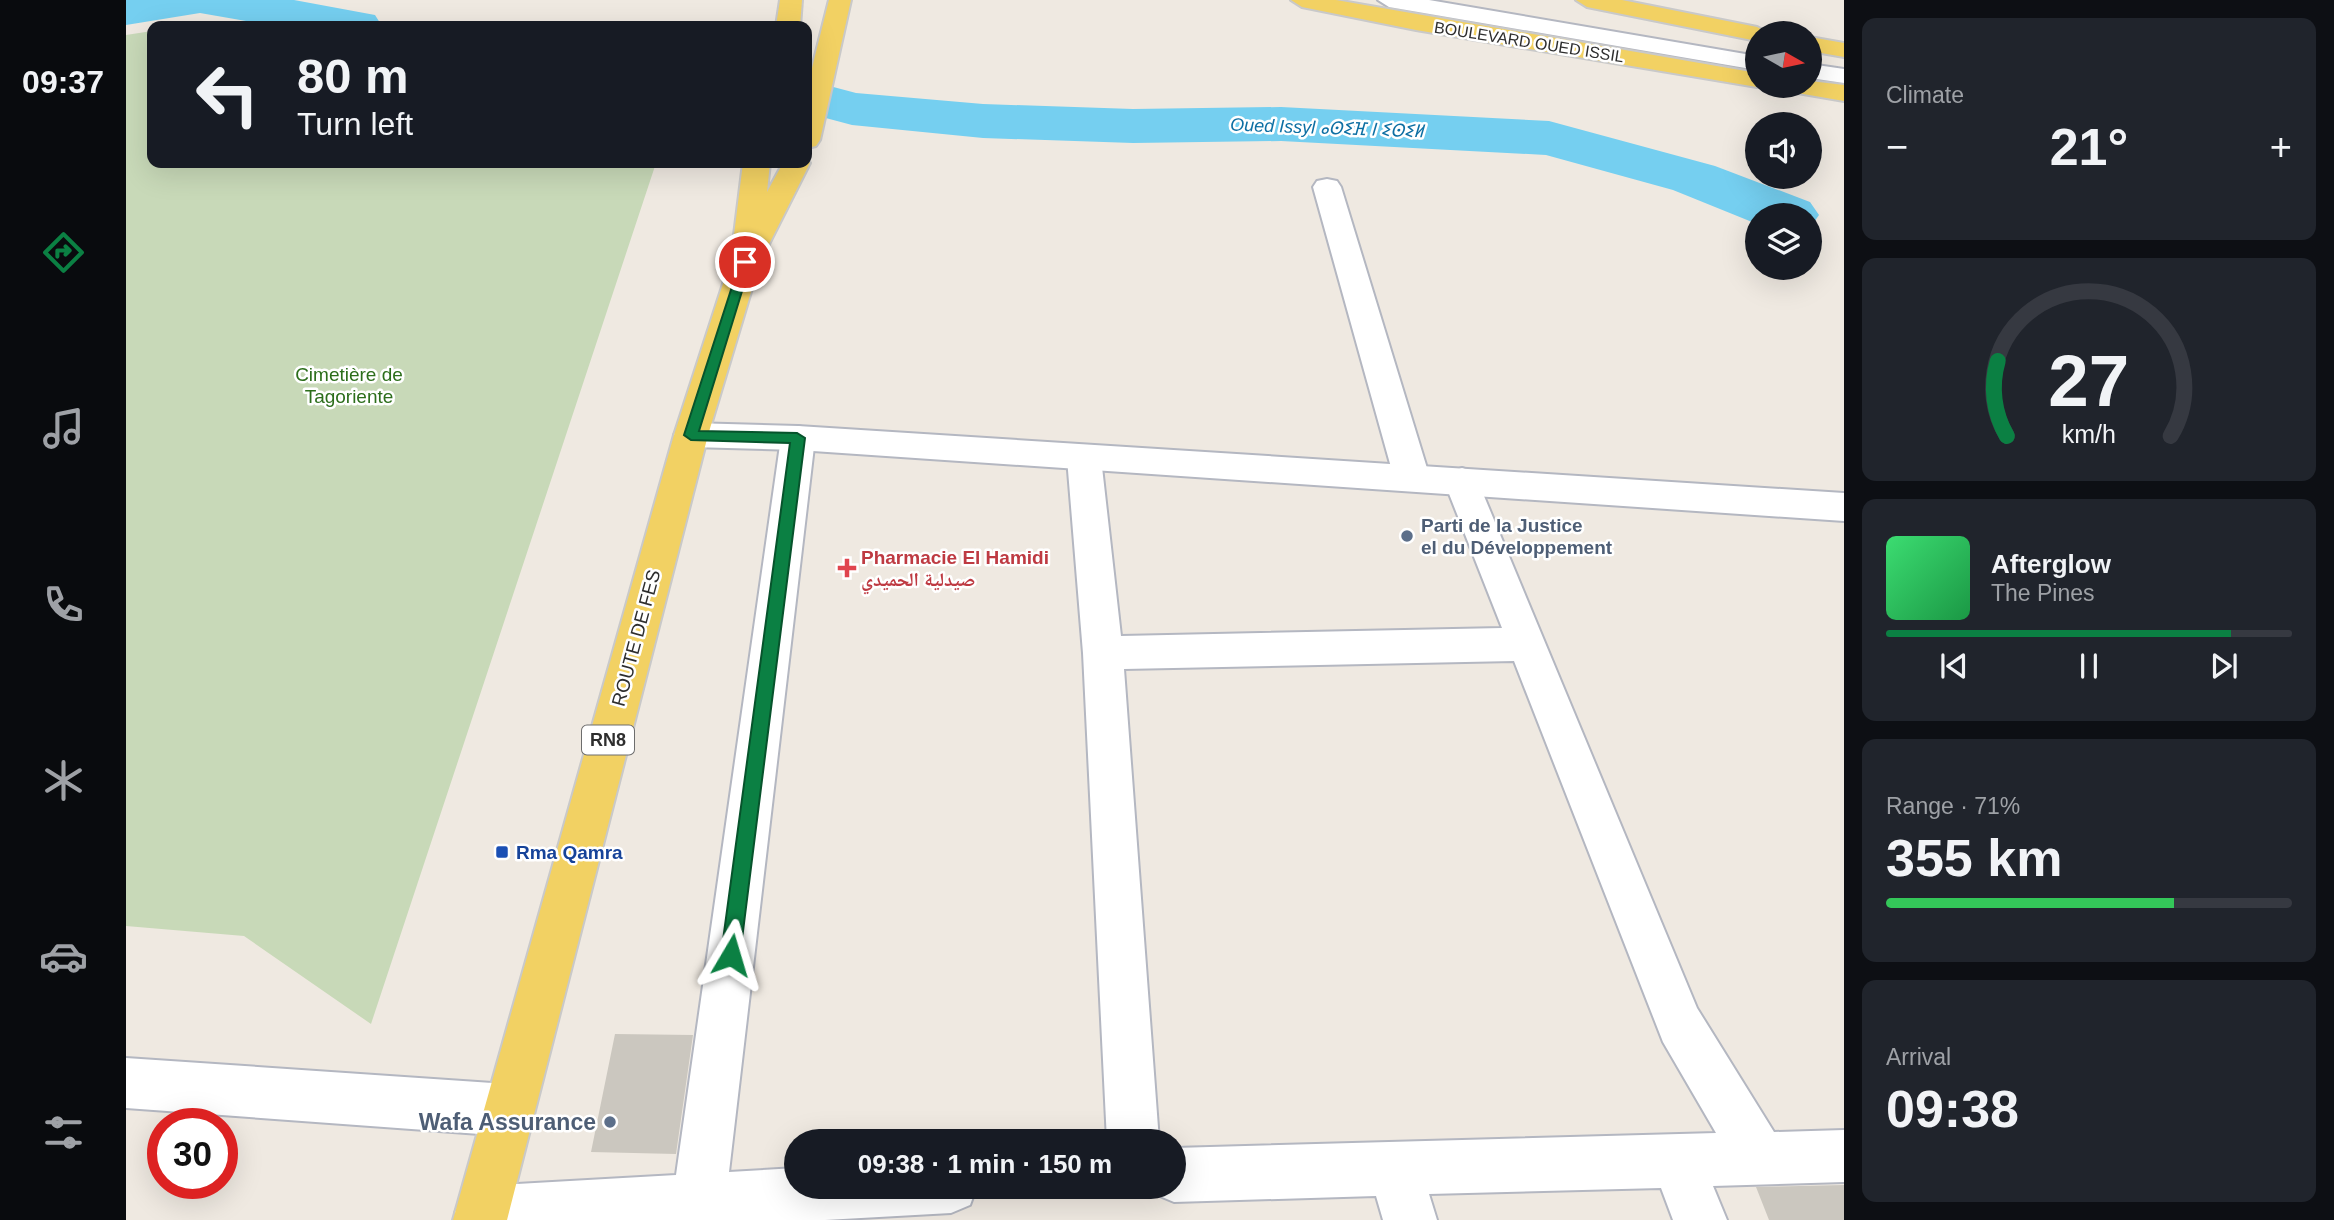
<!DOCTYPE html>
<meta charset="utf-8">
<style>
body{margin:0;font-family:Helvetica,"Noto Naskh Arabic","Noto Sans Tifinagh",sans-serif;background:#20242c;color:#f1f3f6;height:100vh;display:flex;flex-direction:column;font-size:26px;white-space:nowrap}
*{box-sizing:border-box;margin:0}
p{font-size:23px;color:#9ea1a6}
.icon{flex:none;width:38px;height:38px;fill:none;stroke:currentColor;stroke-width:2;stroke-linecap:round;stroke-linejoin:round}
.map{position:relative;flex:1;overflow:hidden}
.drawer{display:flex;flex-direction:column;gap:18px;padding:18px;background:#0d0f14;width:490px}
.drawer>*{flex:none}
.hud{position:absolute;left:21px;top:21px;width:665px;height:147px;border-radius:14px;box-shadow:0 7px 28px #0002;background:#171b24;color:#f1f3f6;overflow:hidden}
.needle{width:46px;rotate:99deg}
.fabs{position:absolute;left:1619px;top:21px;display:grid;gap:14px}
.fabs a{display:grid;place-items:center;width:77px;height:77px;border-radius:50%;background:#171b24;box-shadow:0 7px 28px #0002;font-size:35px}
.speed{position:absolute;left:21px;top:1108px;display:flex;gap:14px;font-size:35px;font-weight:700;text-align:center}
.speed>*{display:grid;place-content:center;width:91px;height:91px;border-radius:50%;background:#171b24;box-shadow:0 7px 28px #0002;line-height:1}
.speed .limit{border:10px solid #d22;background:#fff;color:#111}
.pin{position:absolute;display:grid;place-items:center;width:60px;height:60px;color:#fff;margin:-30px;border:4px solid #fff;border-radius:50%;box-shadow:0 2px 7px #0007}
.me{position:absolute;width:77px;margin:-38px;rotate:7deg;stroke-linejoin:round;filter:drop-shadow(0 0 5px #0008)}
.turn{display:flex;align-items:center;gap:24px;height:147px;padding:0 35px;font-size:32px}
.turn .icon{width:91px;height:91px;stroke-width:2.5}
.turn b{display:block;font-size:49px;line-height:60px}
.big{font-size:52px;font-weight:800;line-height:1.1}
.drawer .tile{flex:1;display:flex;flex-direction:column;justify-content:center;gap:10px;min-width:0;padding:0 24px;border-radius:14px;background:#20242c}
.drawer .dial{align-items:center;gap:0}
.dial svg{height:182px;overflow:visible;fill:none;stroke:#363941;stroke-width:7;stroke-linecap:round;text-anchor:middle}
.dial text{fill:#f1f3f6;stroke:none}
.song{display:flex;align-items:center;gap:21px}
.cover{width:84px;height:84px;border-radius:10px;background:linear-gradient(135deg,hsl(140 70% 55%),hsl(140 70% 35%))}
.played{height:7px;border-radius:4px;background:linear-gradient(90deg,#0b8043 85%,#363941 85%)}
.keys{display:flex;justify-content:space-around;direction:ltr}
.heat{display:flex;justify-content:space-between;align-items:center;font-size:38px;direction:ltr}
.charge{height:10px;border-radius:5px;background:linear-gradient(90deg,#34c759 71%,#363941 0)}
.trip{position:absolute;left:658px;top:1129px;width:402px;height:70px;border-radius:35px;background:#171b24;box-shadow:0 7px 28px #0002;font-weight:800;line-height:70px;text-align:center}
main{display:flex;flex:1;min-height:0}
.tabs{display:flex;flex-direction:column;width:126px;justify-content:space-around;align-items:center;background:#090b0e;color:#9ea1a6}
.tabs .icon{width:49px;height:49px}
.tabs .active{color:#0b8043}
.tabs b{font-size:32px;color:#f1f3f6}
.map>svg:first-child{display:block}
</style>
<main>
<nav class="tabs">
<b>09:37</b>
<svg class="icon active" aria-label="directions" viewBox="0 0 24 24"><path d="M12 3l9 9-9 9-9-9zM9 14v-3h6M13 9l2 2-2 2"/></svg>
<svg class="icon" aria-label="music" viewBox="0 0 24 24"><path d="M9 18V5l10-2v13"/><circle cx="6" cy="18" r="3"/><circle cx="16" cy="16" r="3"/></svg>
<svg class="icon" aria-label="phone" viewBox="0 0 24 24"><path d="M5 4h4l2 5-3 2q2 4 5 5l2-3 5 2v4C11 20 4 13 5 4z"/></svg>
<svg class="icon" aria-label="climate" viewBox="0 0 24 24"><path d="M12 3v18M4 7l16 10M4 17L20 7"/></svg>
<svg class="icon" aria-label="car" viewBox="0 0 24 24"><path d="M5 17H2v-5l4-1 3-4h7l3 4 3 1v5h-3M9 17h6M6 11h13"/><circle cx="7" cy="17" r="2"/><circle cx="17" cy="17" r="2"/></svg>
<svg class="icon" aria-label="filters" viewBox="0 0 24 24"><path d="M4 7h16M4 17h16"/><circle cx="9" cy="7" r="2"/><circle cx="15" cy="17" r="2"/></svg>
</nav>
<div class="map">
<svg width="1718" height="1220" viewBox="0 0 1718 1220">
<rect width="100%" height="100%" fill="#efe9e1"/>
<path fill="#c8d9b8" d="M26,31V163H530L245,1024L118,936L0,926V35Z"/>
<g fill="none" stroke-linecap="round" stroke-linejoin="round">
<path fill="#75cff0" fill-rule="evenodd" d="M0,0H168L249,15L256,26H148L74,13L0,25Z
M681,80L730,93L857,104L1007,109L1155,107L1423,121L1589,166L1684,202L1693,215L1684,228V215H1631V224L1547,190L1420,155L1155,141L1007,143L857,138L726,125L681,113Z"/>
</g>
<path fill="#cbc7bf" d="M489,1034L567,1035L550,1154L465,1152Z
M1718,1185V1220H1643L1630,1187Z"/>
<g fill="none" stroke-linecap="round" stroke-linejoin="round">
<g stroke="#b4b7c1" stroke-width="4">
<path id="street" d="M1201,179L1211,181L1215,187L1304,478L1298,487L1286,491L1274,487L1268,478L1187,187L1191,181Z
M672,426L684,429L689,438L603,1172L670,1168V1186H851L844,1205L825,1213L699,1220H332L329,1213L337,1194L356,1186L550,1175L655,438L660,429Z
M958,445L970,449L975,458L995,636L1376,628L1318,481L1324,472L1336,468L1348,472L1571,1008L1648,1132L1718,1130V1182L1587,1186L1601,1220H1547L1535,1188L1303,1194L1311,1220H1257L1250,1196L1048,1202L1029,1194L1026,1186H1048V1148L1590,1133L1537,1042L1388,661L998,669L1033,1141H981L957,653L941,458L946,449Z
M0,1058L381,1084L399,1092L407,1110L399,1128L381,1136L0,1108Z"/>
</g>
<g stroke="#b4b7c1" stroke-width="4">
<path id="secondary" d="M1252,0H1303L1631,56V70L1263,7Z
M1684,64L1718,69V83L1684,78Z
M565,423L672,426L1718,493V521L672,450L565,447L553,444L548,435L553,426Z"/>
</g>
<g stroke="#c9c9c9" stroke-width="4">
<path id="primary" d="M654,0H676L674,26H650Z
M703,0H725L694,140L690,146L681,148V88Z
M1165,0H1210L1631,73V86H1638L1631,87L1290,30L1176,7Z
M1450,0H1496L1631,27L1642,33H1631V41L1461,7Z
M1684,37L1718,43V57L1684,51Z
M1684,81L1718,85V101L1660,91L1656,86H1684Z
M681,159L684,163L634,262L582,435L381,1220H327L548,435L604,262L615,242L608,235L617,163H644L641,192L657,163H681Z"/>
</g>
<use href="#street" fill="#fff" fill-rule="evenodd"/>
<use href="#secondary" fill="#fff" fill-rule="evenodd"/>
<use href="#primary" fill="#f2d163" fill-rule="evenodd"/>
</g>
<path fill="#0b8043" stroke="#07532c" stroke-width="2" d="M615,259L625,262L573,431L671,433L679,438L614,955L612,962L605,965L598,962L595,955L664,443L565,440L558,435Z"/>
<g fill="#5c6f8a" stroke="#fff" stroke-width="2.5">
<circle cx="1281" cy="536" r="7"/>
<circle cx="484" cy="1122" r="7"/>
</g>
<path fill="#e0444e" stroke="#fff" stroke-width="2.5" d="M717.5 557.5h7v7h7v7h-7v7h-7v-7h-7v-7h7z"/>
<rect fill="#1a4fb4" stroke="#fff" stroke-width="2.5" x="369" y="845" width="14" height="14" rx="3.5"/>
<g text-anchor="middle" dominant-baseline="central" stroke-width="5" stroke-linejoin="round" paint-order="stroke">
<g font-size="16" fill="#2e2e2e" stroke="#fff">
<text transform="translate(1403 42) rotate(9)">BOULEVARD OUED ISSIL</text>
</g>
<g font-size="18" font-style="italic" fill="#0d6fa3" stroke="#fff">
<text transform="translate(1201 128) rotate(2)">Oued Issyl ⴰⵙⵉⴼ ⵏ ⵉⵙⵉⵍ</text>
</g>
<rect fill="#fff" stroke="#6d6d6d" stroke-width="2" x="456" y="725.5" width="52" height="29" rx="5"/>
<g font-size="18" font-weight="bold" fill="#2e2e2e">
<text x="482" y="740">RN8</text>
</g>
<g font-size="19" fill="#2c6e1b" stroke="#fff">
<text x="223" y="374">Cimetière de<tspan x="223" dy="22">Tagoriente</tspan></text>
</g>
<g font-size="19" font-weight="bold" fill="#4e5e75" stroke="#fff" text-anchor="start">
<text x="1295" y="525">Parti de la Justice<tspan x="1295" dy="22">el du Développement</tspan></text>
</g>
<g font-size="19" font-weight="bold" fill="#be3a42" stroke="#fff" text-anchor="start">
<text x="735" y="557">Pharmacie El Hamidi<tspan x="735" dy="22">صيدلية الحميدي</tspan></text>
</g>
<g font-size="19" fill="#2e2e2e" stroke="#fff">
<text transform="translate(510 638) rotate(-75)">ROUTE DE FES</text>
</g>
<g font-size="19" font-weight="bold" fill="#164399" stroke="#fff" text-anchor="start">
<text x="390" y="852">Rma Qamra</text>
</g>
<g font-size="23" font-weight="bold" fill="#4e5e75" stroke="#fff" text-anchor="end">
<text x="470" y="1122">Wafa Assurance</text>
</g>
</g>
</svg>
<div class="fabs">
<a><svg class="needle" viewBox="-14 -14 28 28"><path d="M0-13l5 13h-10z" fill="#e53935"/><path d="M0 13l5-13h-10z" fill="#9ea1a6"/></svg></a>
<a><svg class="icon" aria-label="sound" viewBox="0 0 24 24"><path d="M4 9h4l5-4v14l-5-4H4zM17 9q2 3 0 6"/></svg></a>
<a><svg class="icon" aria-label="layers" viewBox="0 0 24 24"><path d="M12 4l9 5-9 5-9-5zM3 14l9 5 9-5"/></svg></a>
</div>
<div class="speed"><div class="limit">30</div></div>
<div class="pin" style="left:619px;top:262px;background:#d93025"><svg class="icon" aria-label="arrive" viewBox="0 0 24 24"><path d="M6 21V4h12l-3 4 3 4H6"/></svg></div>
<svg class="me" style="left:605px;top:955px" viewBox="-20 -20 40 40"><path d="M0-17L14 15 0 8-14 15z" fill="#0b8043" stroke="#fff" stroke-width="4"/></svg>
<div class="trip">09:38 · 1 min · 150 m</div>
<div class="hud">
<div class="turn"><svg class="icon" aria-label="left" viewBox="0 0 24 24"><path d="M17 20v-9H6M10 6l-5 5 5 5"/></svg><div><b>80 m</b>Turn left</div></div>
</div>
</div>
<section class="drawer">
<div class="tile"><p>Climate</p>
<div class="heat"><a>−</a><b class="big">21°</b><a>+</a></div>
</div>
<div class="tile dial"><svg viewBox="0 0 100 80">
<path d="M14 69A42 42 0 1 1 86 69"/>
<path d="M14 69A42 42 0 0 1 10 36" stroke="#0b8043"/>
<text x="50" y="56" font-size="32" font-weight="700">27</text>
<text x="50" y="72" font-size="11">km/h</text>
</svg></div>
<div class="tile">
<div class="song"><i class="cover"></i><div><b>Afterglow</b><p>The Pines</p></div></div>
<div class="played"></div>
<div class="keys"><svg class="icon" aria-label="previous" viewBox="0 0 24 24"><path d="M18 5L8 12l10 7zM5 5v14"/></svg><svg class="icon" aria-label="pause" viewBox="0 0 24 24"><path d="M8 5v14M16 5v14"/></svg><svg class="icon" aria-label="next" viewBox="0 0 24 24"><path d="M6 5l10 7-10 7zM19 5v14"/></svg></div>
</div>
<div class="tile"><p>Range · 71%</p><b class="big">355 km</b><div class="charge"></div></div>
<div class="tile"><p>Arrival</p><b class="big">09:38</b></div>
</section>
</main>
